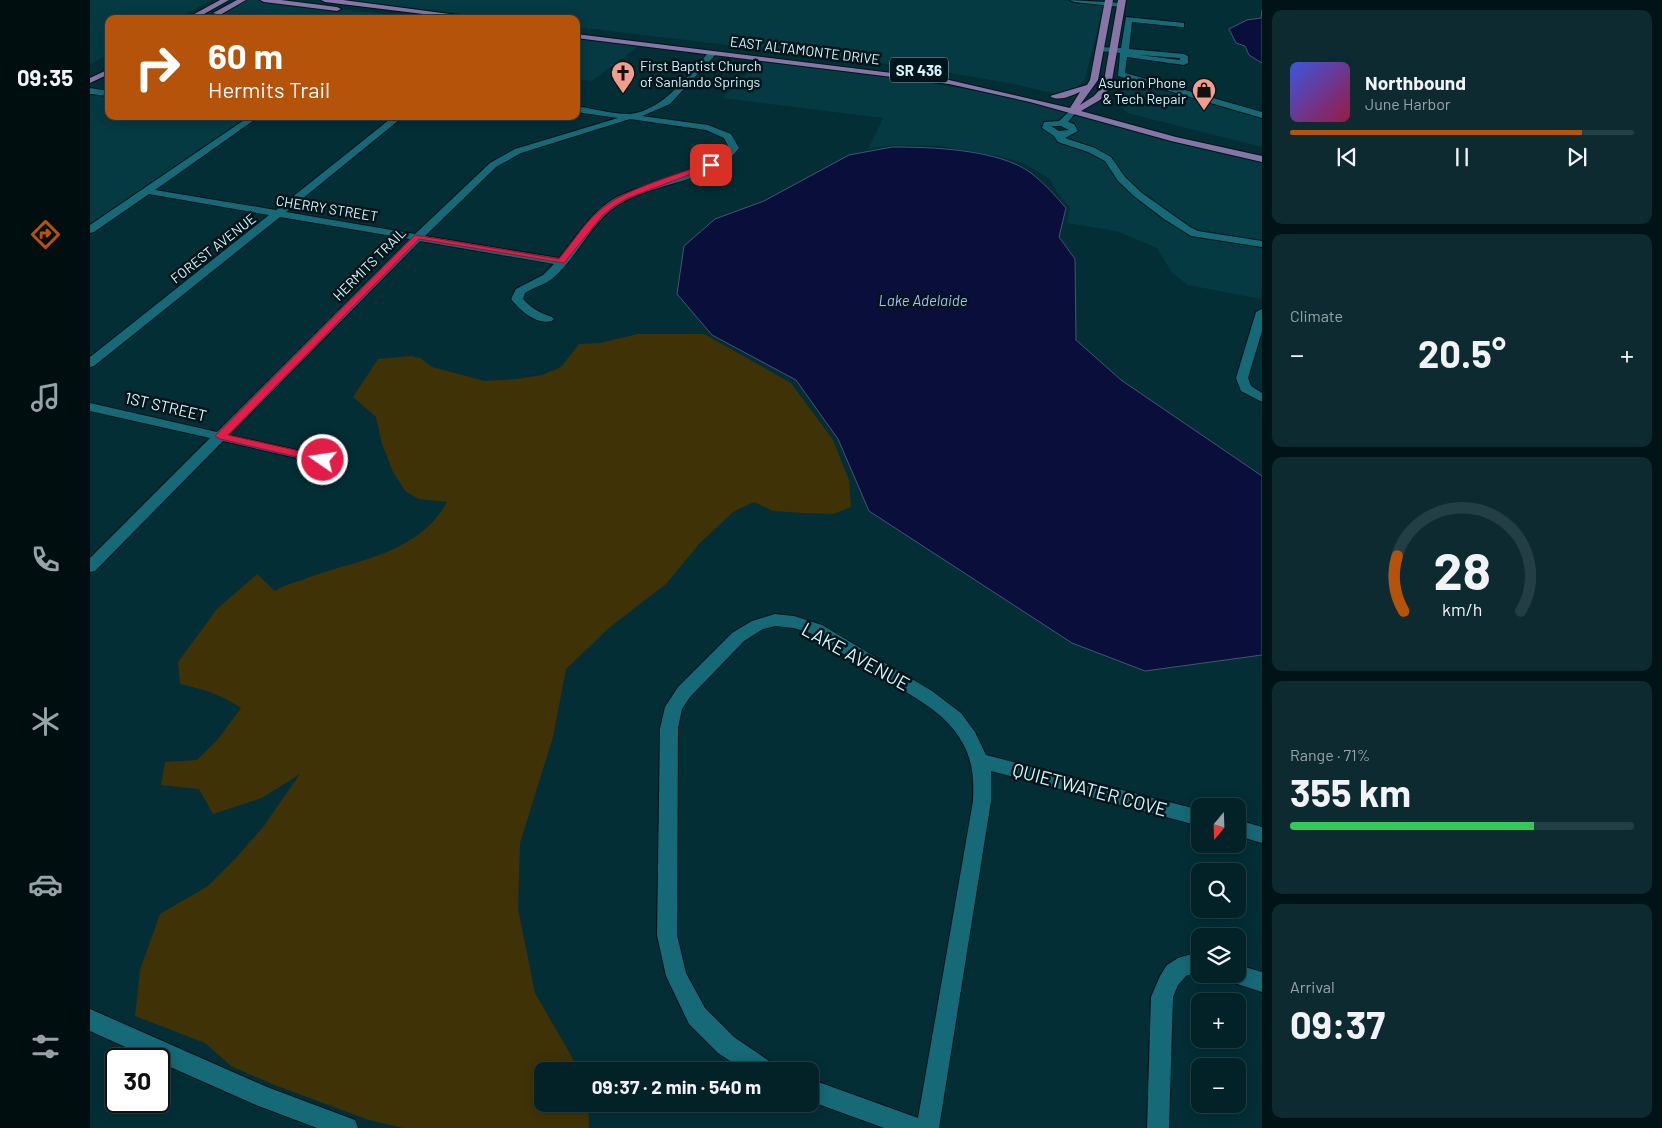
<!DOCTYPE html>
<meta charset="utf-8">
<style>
body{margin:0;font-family:Barlow,sans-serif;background:#0c2a30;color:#f1f3f6;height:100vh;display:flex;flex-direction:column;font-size:19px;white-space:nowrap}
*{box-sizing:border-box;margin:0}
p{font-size:16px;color:#96a4a8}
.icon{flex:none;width:28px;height:28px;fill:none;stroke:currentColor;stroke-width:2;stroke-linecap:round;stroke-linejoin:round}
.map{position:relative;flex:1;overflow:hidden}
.sheet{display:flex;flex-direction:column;gap:10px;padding:10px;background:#011316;width:400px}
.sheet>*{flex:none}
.guide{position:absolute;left:15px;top:15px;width:475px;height:105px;border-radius:10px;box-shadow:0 2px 12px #0003,0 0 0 1px #233f45;background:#b45309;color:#fff;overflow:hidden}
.needle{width:32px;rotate:199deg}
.buttons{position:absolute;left:1101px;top:798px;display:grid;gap:10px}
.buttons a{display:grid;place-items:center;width:55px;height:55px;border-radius:10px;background:#022228;box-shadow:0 2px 12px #0003,0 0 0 1px #233f45;font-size:25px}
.speed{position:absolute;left:15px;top:1048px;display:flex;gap:10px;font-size:25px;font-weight:700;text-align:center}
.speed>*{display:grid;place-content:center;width:65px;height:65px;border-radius:50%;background:#022228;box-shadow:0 2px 12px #0003,0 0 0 1px #233f45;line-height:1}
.speed .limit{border:2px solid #111;border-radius:8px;background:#fff;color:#111}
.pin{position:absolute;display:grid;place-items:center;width:42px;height:42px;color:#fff;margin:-21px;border-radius:10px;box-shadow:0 2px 8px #0006}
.me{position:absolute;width:55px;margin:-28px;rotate:283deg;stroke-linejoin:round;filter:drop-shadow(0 0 4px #0008)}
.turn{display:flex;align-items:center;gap:18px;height:105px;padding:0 20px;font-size:22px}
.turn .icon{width:65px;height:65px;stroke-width:2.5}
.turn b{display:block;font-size:35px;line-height:42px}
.big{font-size:38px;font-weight:700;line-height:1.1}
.sheet .card{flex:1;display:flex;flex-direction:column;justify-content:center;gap:8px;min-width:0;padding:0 18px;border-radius:10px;background:#0c2a30}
.sheet .dial{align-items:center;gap:0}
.dial svg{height:130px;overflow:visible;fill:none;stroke:#233f45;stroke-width:7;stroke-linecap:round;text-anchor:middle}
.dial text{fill:#f1f3f6;stroke:none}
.song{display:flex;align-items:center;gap:15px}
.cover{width:60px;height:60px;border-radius:8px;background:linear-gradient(135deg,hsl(230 70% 55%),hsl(340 70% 35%))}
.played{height:5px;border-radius:2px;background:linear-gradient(90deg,#b45309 85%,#233f45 85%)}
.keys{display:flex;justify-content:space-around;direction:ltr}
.heat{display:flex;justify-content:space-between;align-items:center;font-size:28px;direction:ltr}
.charge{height:8px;border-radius:4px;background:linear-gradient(90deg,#34c759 71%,#233f45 0)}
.trip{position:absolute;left:444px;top:1062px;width:285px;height:50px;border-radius:10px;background:#022228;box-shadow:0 2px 12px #0003,0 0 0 1px #233f45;font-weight:700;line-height:50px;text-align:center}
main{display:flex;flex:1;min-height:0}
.dock{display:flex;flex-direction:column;width:90px;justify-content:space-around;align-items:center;background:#010e10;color:#96a4a8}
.dock .icon{width:35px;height:35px}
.dock .active{color:#b45309}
.dock b{font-size:22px;color:#f1f3f6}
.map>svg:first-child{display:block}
</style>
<main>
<nav class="dock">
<b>09:35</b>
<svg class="icon active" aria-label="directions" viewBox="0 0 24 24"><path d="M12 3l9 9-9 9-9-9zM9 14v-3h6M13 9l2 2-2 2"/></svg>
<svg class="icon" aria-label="music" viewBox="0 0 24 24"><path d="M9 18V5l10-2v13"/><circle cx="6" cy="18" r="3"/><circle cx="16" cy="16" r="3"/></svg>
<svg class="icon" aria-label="phone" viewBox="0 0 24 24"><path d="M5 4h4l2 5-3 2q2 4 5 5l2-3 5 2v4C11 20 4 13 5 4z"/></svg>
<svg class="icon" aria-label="climate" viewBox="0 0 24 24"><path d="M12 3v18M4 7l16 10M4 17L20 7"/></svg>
<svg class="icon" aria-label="car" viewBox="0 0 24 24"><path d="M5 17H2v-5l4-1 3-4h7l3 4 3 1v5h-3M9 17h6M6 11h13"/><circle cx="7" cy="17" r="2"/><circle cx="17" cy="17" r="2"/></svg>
<svg class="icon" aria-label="filters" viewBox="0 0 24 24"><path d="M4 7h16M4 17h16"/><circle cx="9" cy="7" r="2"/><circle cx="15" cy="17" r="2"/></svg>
</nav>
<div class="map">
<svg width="1172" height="1128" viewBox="0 0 1172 1128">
<rect width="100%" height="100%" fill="#032e36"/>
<path fill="#053a42" d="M0,0H122L86,19H19V54L0,64Z
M155,0H172L311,16L308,19H121Z
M258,0H970L1014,5L995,79L987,88L965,94L924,84L832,68L486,27V19H413Z
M486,38L550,45L502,81L486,79Z
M671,60L830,81L909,95L978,112L969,121L953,123L951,126L952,129L964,135L969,142L994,150L1013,160L1028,180L1040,193L1091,230L1102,235L1172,246V293L1170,299L1098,285L1082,273L1067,248L1026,231L977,223L980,208L967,192L960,179L933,163L909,156L850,146L801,145L778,149L793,118L632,98Z
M1031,76L1172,117V147L1037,113L1031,106Z
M0,93L19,96V116L161,117L0,226Z
M986,115L1050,132L1172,162V241L1107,231L1100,227L1049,191L1037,179L1021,158L975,139L974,136H982L989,132L988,128L978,122Z"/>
<path fill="#3f3207" d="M548,334H614L701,383L743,440L759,480L761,507L743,514L714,513L683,511L664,502L643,512L609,544L576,584L520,627L476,669L463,737L430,843L428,909L445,993L490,1071H452V1104H498L499,1128H313L279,1120L182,1084L141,1066L115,1043L45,1016L50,970L70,914L118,886L145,859L173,827L210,774L172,798L123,814L109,789L71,785L75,762L107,760L128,739L151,708C132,695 113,689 90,684L88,662L127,609L167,574L185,591C193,585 207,582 217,578C266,560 329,554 357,502L329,499L316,492L303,472L292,444L286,417L263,397L288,359L321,356L330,358L342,367L395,381L427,379L452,375L471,367L489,344L510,343Z"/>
<path fill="#0a0e3b" stroke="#465375" d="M1172,10V63L1159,55L1155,46L1146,43L1139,29L1157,20L1171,18Z
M802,147C840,147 909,149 941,173C954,183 965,195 976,208L969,237L985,259L986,340L1031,380L1172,476V655L1055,671L982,643L779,511L748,439L706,380L622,335L587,294L594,246L625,219L674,201L759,155Z"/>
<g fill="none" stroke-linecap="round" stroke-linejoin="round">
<g stroke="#001519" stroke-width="2">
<path id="minor" d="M980,0L1031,3L1035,5L1031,7L984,2Z
M311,15H317L318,17L308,19Z
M1036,17L1094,23V27H1091L1042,22L1039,49L1094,54L1098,56V63L1094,65L1037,57L1035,73L1172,112V118L1028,76L1030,53L1010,51L1006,49L1010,47L1031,48ZM1049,55L1090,58V60Z
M620,51L627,53L580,104L552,116L618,125L641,134L649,148C623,183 563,182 528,205C500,223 488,257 462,279C454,285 444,287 435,293L433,299C441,308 450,313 462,317L464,319L462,321C447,325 430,311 421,299L426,289L453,275L464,264L330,241L139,435L238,457L240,460L238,463L233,464L133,441L5,571L0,572V558L120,438L0,411V403L127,432L320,239L190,217L4,366L0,367V357L179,215L59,194L4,232L0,233V225L160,116H170L65,190L186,210L304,116H314L196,212L325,234L400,163L425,149L528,118L486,112V106C500,108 527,115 540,114C574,110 598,75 620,51ZM540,119L616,130L634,138L639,148C615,178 553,180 520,201C499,215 485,239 469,258L335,236L406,167L431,153Z
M0,88L19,91V96L0,94Z
M983,108L987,111L978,122L984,124L988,131L975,138L1005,148L1021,157L1035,177L1052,193L1100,227L1108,231L1172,241V247L1101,236L1074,219L1045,197L1028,181L1015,161L998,152L968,142L964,136L952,128L954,122L969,121ZM961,126H971L979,130L969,131Z
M1172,309V331L1158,378L1161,386L1172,393V402L1151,391L1146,378L1166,312Z
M685,614L704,616L732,625L842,691L871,713L885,732L896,755L1110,810V826L901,771V801L849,1128H794L720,1101V1079L828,1118L883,801C884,779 883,761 872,742C856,712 820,695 792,678C768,663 744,648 720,633L704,628L685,626L673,629L654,641L600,697L592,709L588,728L587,935L596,973L615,1008L644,1037L682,1063L685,1071H655L628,1053L599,1024L576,976L567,935L570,728L575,707L588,687L642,633L662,621Z
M1148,820L1172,827V843L1148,836Z
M1102,954L1110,955V974H1113L1097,975L1088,985L1083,997L1079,1128H1057L1061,997L1070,976L1077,965L1088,958Z
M1148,965L1172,972V992L1138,981L1135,974H1148Z
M0,1009L177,1087L265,1120L268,1128H227L166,1105L69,1062V1059H62L0,1031Z"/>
</g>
<g stroke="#001519" stroke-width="2">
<path id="major" d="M130,0H139L105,19H95Z
M147,0H156L130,15L123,13Z
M170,0H191L247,7L251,9L247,11L174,2Z
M231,0H253L398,19H374L235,2Z
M1015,0H1023L1008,80L990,105L1004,96L1013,86L1028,0H1036L1021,86L1010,100L991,111L1086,137L1172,156V162L1081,141L940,102L859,84L486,38V34L859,80L980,108L990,92C981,96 968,102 960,96L997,85L1000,80Z
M19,69V74L0,83V78Z"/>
</g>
<use href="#minor" fill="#166977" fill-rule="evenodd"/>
<use href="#major" fill="#8675a6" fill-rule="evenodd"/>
</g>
<path fill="#e11d48" stroke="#92132f" d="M618,163L625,165L538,198L523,207L512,216L474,263L329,239L138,435L236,457L238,460L236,462L233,463L130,439L125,436L325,235L469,259C484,241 498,217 518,204C542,187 590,174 618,163Z"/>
<defs>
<g id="church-pin" transform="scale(1.25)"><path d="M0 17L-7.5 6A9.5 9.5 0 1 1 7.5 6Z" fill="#f49d8c" stroke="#001519"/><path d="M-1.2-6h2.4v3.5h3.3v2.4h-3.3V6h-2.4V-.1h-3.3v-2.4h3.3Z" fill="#111"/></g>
<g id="shop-pin" transform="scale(1.25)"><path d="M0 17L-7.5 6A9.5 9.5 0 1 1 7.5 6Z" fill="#f49d8c" stroke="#001519"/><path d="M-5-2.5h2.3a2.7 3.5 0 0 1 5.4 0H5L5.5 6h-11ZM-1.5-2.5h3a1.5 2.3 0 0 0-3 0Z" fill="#111"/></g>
</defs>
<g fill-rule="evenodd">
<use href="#church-pin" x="533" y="73"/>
<use href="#shop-pin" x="1114" y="90"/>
</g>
<g text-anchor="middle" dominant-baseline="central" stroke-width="5" stroke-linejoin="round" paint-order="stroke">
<g font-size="14" fill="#d1f5fc" stroke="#001519">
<text transform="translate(715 50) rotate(7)">EAST ALTAMONTE DRIVE</text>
<text transform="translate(237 208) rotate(9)">CHERRY STREET</text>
<text transform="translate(123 248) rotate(-38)">FOREST AVENUE</text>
<text transform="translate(279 264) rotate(-45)">HERMITS TRAIL</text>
</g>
<g font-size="14" fill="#d1f5fc" stroke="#001519" text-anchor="start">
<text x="550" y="65">First Baptist Church<tspan x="550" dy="16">of Sanlando Springs</tspan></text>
<text x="1096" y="82" text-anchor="end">Asurion Phone<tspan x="1096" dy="16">&amp; Tech Repair</tspan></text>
</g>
<rect fill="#001519" stroke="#92b2b8" stroke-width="1" x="800" y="57.5" width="58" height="25" rx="4"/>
<g font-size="15" font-weight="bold" fill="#d1f5fc">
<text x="829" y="70">SR 436</text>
</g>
<g font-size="15" font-style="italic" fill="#abbdfd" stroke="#001519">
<text x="833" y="300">Lake Adelaide</text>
</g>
<g font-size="16" fill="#d1f5fc" stroke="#001519">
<text transform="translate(76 406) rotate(13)">1ST STREET</text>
</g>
<g font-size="19" fill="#d1f5fc" stroke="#001519">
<text transform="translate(766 656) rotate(29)">LAKE AVENUE</text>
<text transform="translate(1000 789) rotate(15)">QUIETWATER COVE</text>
</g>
</g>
</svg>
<div class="buttons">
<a><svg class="needle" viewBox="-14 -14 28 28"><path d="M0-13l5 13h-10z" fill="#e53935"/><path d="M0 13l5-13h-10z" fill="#96a4a8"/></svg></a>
<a><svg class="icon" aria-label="search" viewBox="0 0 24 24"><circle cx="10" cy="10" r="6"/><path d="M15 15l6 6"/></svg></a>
<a><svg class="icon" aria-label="layers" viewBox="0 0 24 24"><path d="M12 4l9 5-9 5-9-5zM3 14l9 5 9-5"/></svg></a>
<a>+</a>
<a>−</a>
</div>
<div class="speed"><div class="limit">30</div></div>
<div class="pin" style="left:621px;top:165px;background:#d93025"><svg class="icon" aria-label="arrive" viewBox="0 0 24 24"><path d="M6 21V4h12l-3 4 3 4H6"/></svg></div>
<svg class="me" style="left:233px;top:460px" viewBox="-20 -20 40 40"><circle r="17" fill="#e11d48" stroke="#fff" stroke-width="3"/><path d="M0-11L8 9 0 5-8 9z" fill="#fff"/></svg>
<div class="trip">09:37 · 2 min · 540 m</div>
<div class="guide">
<div class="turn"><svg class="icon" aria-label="right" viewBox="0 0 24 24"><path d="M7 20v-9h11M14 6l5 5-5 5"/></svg><div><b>60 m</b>Hermits Trail</div></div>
</div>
</div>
<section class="sheet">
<div class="card">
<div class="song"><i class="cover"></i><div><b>Northbound</b><p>June Harbor</p></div></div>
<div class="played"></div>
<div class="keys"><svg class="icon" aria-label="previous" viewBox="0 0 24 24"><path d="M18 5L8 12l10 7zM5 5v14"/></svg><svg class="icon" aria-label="pause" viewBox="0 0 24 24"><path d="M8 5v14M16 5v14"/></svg><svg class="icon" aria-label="next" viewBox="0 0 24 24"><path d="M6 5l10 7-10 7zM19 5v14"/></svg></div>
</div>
<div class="card"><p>Climate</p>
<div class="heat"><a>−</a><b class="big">20.5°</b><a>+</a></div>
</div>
<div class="card dial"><svg viewBox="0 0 100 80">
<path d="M14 69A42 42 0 1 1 86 69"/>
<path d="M14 69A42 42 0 0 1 10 35" stroke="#b45309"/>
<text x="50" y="56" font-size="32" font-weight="700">28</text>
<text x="50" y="72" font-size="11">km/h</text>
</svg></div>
<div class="card"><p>Range · 71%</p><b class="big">355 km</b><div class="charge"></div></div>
<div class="card"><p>Arrival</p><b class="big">09:37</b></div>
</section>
</main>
